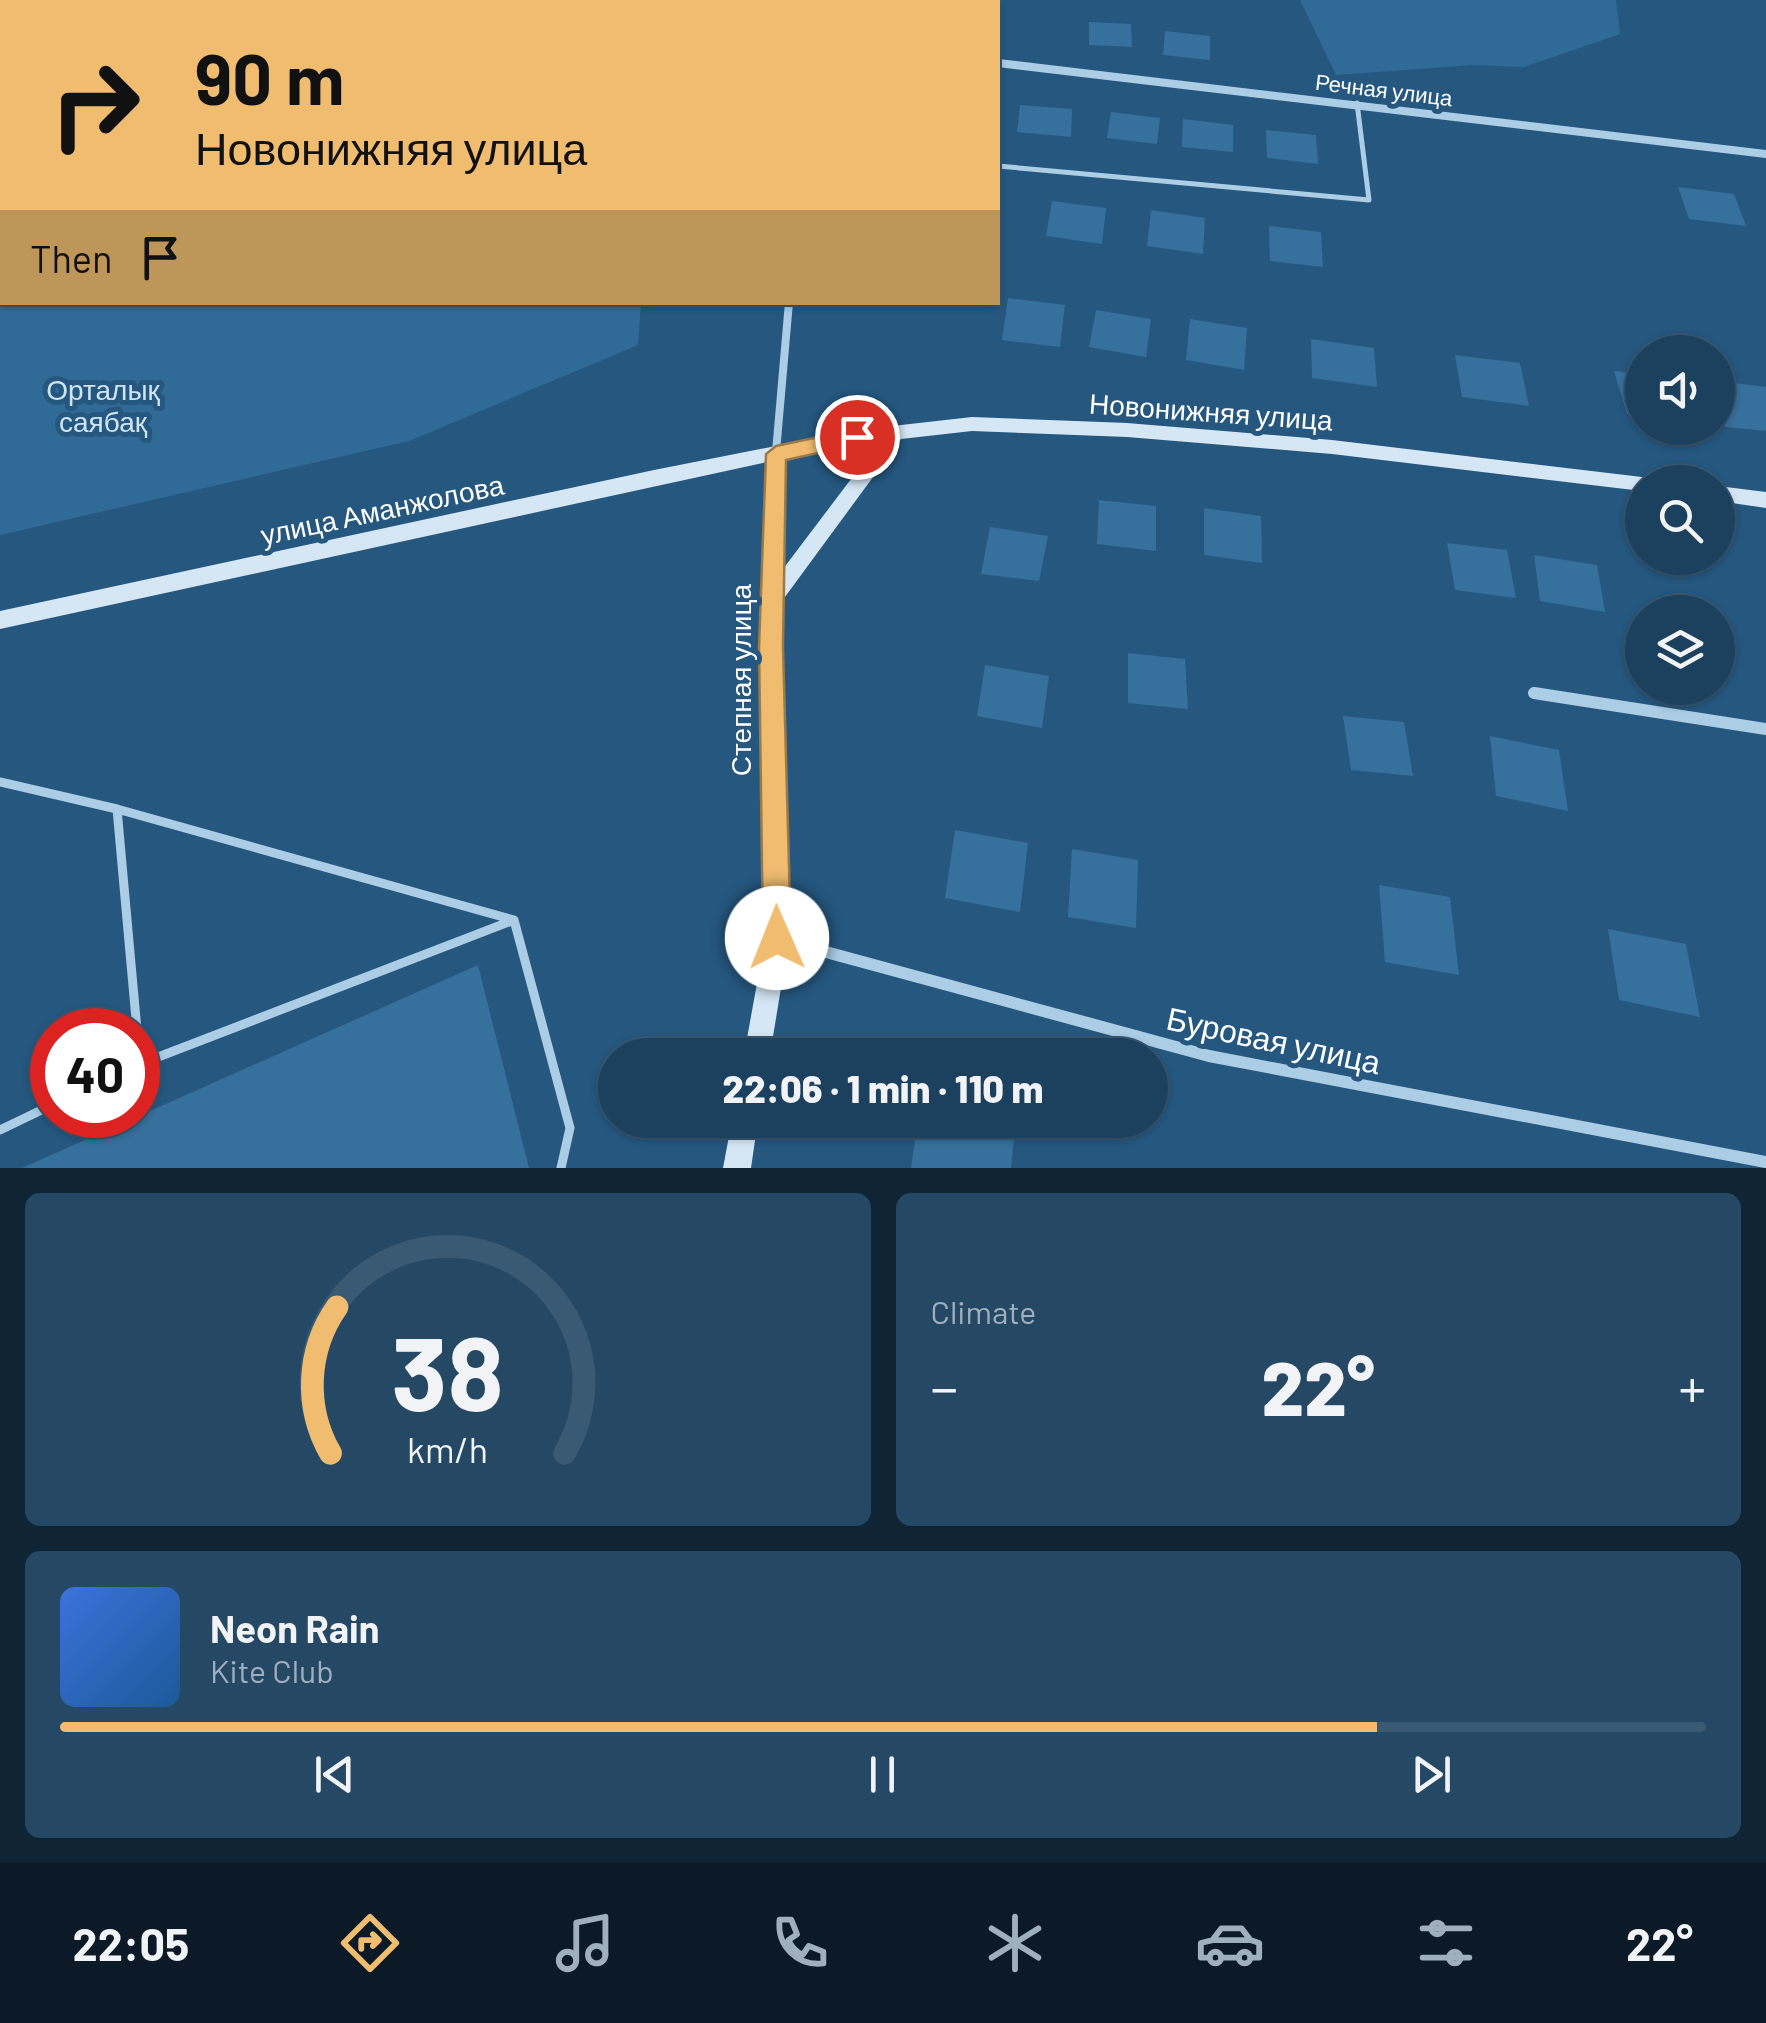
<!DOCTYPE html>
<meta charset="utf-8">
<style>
body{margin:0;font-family:Barlow,sans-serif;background:#254865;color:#f1f3f6;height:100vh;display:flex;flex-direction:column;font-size:38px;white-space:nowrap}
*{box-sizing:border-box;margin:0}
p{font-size:32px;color:#a0afbd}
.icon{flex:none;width:55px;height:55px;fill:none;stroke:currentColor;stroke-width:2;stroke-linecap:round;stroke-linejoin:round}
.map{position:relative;height:1168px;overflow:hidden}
.details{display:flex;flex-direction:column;gap:25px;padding:25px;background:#0f2434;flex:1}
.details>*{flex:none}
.top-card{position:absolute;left:0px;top:0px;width:1000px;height:305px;box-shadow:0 2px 8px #0004,0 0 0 2px #3a5a74;background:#efbc70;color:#111;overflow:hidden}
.buttons{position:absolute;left:1625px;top:335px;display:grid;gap:20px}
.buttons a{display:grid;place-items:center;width:110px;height:110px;border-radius:50%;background:#1c415f;box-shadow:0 2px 8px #0004,0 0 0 2px #3a5a74;font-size:50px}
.speed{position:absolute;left:30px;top:1008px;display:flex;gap:20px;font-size:50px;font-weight:700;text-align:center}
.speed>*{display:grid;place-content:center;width:130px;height:130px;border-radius:50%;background:#1c415f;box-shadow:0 2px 8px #0004,0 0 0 2px #3a5a74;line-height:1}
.speed .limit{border:15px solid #d22;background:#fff;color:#111}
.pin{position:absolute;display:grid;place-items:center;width:85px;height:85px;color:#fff;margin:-42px;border:5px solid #fff;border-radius:50%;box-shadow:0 2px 10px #0007}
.me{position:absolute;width:110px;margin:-55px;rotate:359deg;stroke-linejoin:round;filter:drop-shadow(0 0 8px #0008)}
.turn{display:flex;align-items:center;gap:35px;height:210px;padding:0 30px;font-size:45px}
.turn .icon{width:130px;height:130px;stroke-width:2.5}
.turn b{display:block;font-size:70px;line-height:85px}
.then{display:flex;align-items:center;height:95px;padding:0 30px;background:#0003;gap:20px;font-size:38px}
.big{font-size:75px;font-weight:800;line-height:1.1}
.details .widget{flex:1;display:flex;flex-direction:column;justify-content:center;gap:15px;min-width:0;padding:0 35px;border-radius:15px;background:#254865}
.details .dial{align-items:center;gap:0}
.dial svg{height:260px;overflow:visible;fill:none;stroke:#3a5a74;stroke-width:7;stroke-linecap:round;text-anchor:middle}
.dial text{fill:#f1f3f6;stroke:none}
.song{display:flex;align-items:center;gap:30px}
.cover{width:120px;height:120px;border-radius:15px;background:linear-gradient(135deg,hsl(220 70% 55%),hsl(210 70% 35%))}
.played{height:10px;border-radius:5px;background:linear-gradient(90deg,#efbc70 80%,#3a5a74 80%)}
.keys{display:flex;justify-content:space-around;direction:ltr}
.heat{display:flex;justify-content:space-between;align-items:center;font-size:55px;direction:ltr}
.details .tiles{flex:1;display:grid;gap:25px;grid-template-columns:1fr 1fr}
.widget:last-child{grid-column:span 2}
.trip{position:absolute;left:598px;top:1038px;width:570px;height:100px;border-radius:50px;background:#1c415f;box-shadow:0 2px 8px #0004,0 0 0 2px #3a5a74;font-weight:800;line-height:100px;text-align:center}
.tab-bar{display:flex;height:160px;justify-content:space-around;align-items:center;background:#0b1a26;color:#a0afbd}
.tab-bar .icon{width:70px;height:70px}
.tab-bar .on{color:#efbc70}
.tab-bar b{font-size:45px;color:#f1f3f6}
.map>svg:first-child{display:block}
</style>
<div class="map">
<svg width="1766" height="1168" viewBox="0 0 1766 1168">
<rect width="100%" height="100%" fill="#25577f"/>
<path fill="#306b97" d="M0,0L420,2H2V302L641,303L638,345L409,441L0,535Z
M1300,0H1616L1620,34L1524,67L1473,65L1336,75Z"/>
<path fill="#36709c" d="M1089,22L1131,24L1132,47L1089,45Z
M1165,31L1210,36V60L1163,55Z
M1020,105L1072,109L1071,137L1017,132Z
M1111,112L1160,118L1157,144L1107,138Z
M1183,119L1233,125V152L1182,147Z
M1266,130L1316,135L1318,164L1267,158Z
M1678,187L1734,194L1746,226L1689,219Z
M1052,201L1106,208L1102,244L1046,236Z
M1151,210L1205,218L1203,254L1147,246Z
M1269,226L1321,232L1323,267L1270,261Z
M1008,298L1065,305L1060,347L1002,340Z
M1096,310L1151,319L1146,357L1089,347Z
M1190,319L1247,328L1244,370L1186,360Z
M1311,339L1374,348L1377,387L1312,378Z
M1455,355L1520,363L1529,406L1462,397Z
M1614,371L1642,374V416L1627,414Z
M1718,381L1766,387V431L1725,427L1718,405Z
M1099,500L1156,506V551L1097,544Z
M1204,508L1261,516L1262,563L1204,555Z
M990,527L1048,536L1039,581L981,574Z
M1447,543L1507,550L1516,598L1455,590Z
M1534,555L1597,565L1605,612L1540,601Z
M1128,653L1185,659L1188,709L1128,703Z
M985,665L1049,676L1042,728L977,716Z
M1343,716L1404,722L1413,776L1351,770Z
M1490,736L1559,750L1568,811L1496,796Z
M955,830L1028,843L1020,912L945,898Z
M1072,849L1138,860L1136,928L1068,917Z
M1379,885L1450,897L1459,975L1385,962Z
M1608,929L1686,944L1700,1017L1619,1000Z
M478,965L529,1168H22Z
M918,1120H977L1015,1128L1011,1168H911Z"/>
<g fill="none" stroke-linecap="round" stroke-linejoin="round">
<path stroke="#accde6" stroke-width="5" d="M998,166L1369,200L1357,103"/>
<path stroke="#accde6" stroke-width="8" d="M776,452L789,302"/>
<path stroke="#accde6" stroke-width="9" d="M0,782L117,809L514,920L140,1064L138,1037
M117,809L137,1030
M514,920L570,1128L561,1168
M0,1130L52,1105"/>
<path stroke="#accde6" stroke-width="8" d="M998,63L1766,154"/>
<path stroke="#accde6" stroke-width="12" d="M1534,693L1766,729
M778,939L1209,1056L1766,1162"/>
<path fill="#d5e7f5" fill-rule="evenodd" d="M972,417L1127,423L1332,440L1642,477L1651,482H1642V491L1332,454L1127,437L972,431L901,439L782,601L789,939L770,1055H744L765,939L761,647L767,462L0,629V611L654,470L857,430ZM879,442L783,569L785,458Z
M1718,486L1766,492V508L1718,501Z
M732,1120H758L751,1168H723Z"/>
</g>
<path fill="#efbc70" stroke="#9b7a49" stroke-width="2.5" d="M857,429L867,437L864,443L786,460L783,647L791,938L787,948L777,952L767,948L763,938L759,647L766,454L776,446Z"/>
<g text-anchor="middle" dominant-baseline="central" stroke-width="10" stroke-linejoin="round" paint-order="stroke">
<g font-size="22" fill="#fff" stroke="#25577f">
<text transform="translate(1384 89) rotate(7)">Речная улица</text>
</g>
<g font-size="28" fill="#cfe5f5" stroke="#25577f">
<text x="103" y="389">Орталық<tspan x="103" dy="32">саябақ</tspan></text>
</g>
<g font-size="28" fill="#fff" stroke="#25577f">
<text transform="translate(1211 411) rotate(4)">Новонижняя улица</text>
<text transform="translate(382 509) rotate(-12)">улица Аманжолова</text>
<text transform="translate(740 680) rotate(-90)">Степная улица</text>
</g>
<g font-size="32" fill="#fff" stroke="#25577f">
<text transform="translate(1274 1039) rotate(12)">Буровая улица</text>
</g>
</g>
</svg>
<div class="buttons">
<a><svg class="icon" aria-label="sound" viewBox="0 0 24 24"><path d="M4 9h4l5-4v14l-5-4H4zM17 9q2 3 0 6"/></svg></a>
<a><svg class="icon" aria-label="search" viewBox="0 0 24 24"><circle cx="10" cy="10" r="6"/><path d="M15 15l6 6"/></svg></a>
<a><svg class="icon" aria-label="layers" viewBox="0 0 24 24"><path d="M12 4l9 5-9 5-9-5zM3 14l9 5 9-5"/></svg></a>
</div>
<div class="speed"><div class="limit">40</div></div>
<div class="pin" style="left:857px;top:437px;background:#d93025"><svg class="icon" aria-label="arrive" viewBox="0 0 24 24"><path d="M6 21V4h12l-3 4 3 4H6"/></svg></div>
<svg class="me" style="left:777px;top:938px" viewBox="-20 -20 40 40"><circle r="19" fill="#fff"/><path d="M0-13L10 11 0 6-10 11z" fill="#efbc70"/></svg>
<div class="trip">22:06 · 1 min · 110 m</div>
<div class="top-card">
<div class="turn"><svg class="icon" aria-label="right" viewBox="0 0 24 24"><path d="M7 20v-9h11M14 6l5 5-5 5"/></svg><div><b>90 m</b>Новонижняя улица</div></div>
<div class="then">Then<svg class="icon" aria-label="arrive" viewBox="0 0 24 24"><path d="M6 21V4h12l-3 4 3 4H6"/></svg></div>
</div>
</div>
<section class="details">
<div class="tiles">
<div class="widget dial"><svg viewBox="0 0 100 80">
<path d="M14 69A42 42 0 1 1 86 69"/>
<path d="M14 69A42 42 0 0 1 16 24" stroke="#efbc70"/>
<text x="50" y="56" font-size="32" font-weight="700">38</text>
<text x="50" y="72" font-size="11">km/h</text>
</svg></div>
<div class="widget"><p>Climate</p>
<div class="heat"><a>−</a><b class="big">22°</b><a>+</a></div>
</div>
<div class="widget">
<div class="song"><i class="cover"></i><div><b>Neon Rain</b><p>Kite Club</p></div></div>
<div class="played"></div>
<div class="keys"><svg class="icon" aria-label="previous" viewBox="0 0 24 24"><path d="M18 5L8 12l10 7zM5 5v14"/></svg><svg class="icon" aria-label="pause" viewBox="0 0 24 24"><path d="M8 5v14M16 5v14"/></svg><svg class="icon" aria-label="next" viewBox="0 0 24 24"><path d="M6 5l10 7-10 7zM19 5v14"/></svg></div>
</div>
</div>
</section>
<nav class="tab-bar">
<b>22:05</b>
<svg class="icon on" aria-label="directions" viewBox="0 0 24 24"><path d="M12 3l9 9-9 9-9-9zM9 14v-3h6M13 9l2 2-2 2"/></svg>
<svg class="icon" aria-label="music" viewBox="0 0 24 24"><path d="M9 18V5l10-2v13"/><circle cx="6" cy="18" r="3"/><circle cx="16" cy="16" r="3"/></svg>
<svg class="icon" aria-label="phone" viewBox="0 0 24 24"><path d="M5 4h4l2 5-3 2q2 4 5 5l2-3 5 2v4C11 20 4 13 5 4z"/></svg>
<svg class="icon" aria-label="climate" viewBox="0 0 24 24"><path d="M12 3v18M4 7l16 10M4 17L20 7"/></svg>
<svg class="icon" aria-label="car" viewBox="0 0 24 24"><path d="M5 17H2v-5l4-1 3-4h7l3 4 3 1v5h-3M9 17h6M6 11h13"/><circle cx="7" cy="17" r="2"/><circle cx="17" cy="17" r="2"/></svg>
<svg class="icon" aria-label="filters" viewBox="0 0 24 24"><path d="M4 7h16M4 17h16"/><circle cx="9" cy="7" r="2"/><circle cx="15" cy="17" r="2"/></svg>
<b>22°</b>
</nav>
